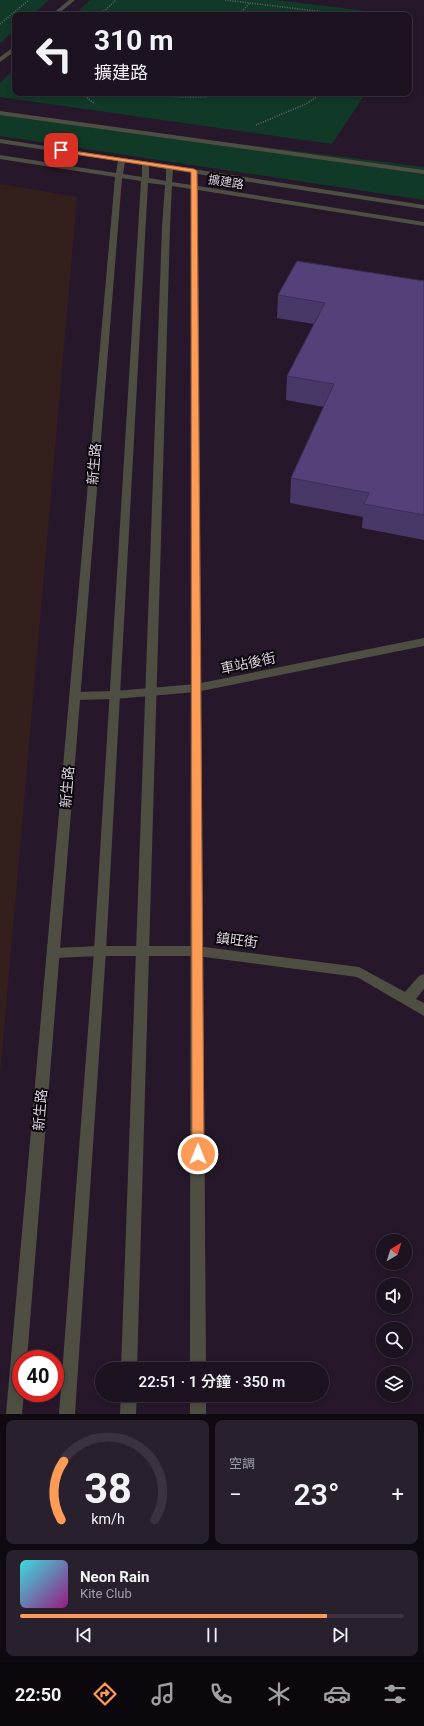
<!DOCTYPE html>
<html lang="zh-TW">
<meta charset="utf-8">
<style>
body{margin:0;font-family:Roboto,"Noto Sans TC",sans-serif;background:#29202d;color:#f1f3f6;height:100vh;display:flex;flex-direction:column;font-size:15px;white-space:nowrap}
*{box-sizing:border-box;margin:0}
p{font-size:13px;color:#a09ea5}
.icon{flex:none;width:22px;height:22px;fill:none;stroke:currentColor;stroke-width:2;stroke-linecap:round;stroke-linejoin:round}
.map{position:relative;height:1414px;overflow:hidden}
.side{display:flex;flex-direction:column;gap:6px;padding:6px;background:#0f0a12;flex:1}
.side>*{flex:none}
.top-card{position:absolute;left:12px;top:12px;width:400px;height:84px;border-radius:8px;box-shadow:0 2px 6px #0003,0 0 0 1px #3a323e;background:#1c1220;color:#f1f3f6;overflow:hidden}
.needle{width:26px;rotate:38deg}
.fabs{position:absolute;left:376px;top:1234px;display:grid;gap:8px}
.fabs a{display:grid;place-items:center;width:36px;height:36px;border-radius:50%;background:#1c1220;box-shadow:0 2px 6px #0003,0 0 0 1px #3a323e;font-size:20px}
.speed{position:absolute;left:12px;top:1350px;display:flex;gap:8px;font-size:20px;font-weight:700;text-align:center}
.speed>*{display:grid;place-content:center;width:52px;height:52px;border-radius:50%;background:#1c1220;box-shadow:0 2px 6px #0003,0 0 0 1px #3a323e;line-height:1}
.speed .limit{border:6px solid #d22;background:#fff;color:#111}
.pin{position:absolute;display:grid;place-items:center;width:34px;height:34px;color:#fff;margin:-17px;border-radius:8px;box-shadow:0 2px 6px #0006}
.me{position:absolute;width:44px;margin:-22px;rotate:0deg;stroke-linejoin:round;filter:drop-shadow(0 0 3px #0008)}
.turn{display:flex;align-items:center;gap:14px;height:84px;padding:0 16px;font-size:18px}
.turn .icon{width:52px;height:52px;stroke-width:2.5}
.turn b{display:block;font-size:28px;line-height:34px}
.big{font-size:30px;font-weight:600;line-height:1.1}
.side .card{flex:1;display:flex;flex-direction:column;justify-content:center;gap:6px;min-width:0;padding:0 14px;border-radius:8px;background:#29202d}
.side .dial{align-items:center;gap:0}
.dial svg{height:104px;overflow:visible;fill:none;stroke:#3a323e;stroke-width:7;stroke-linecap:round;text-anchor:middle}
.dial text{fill:#f1f3f6;stroke:none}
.song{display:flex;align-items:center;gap:12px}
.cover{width:48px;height:48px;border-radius:6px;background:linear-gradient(135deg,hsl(180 70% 55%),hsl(310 70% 35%))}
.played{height:4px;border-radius:2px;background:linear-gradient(90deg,#fe9c57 80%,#3a323e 80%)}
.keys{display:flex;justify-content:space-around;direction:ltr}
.heat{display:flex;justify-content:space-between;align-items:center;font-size:22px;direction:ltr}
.side .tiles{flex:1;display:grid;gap:6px;grid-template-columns:1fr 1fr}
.card:last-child{grid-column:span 2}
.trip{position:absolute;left:95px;top:1362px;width:234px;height:40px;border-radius:20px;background:#1c1220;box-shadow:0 2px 6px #0003,0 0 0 1px #3a323e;font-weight:600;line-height:40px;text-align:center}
.menu{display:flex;height:64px;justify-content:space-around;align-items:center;background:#0b070d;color:#a09ea5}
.menu .icon{width:28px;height:28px}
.menu .selected{color:#fe9c57}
.menu b{font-size:18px;color:#f1f3f6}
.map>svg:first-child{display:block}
</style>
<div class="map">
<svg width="424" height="1414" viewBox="0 0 424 1414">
<rect width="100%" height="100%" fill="#26182a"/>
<path fill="#33201d" d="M0,184L77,197L0,1074Z"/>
<path fill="#103a27" d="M0,0H49L32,15H15V30L0,43Z
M90,0H276L400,15H74Z
M15,69V93H366L332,144L0,97V83Z
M0,114L424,167V200L0,136Z"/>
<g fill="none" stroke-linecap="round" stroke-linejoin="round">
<path stroke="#6e6272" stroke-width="1.5" stroke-dasharray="1 1.5" stroke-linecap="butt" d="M225,0L349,15
M100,15L116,0
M238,15L250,3
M0,24L29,0
M81,93L95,104
M153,93C180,99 206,98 233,93
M256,125L306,104L322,93"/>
<path fill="#4f4e43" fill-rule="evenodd" d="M69,0H75L57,15H51Z
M15,46V51L0,62V57Z
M0,111L424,170V174L0,115Z
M424,638V646L196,692L115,699L75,700L71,699L70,696L71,693L75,692L115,691L196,684Z
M100,946H197L359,967L405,992L419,976L424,974V989L416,999L424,1003V1016L357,977L197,956H100L54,958L49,957L48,953L49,949L54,948Z"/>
<path fill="#4f4e43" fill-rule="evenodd" d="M0,139L424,205V209L197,174L198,186L424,222V226L198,190L206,1369H190L191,189L172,186L170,227L137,1369H121L162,227L165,185L148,183L106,951L75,1414H59L94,951L141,181L122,178L27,1359H21V1393H24L22,1414H6L115,177L0,159V155L116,173L118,161L0,143ZM125,162L142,165V177L123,174ZM149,166L166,169V181L149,178ZM173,170L191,173V185L172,182Z
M121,1395H137L136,1414H120Z
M190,1395H206V1414H190Z"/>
</g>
<path fill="#483868" d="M424,281V540L362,528L363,517L290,503L291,478L324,407L286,400L287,376L314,324L277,318L278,295Z"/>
<path fill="#544179" stroke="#3b2e55" d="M297,261L424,281V515L364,504L369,493L291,478L334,384L287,376L325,303L278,295Z"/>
<path fill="#fe9c57" stroke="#a56539" d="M59,149L194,169L197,171L204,1154L202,1158L198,1160L194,1158L192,1154L191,172L61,152L59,151Z"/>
<g text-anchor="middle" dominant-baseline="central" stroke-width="4" stroke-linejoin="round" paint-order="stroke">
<g font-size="12" fill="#dad1dd" stroke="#0c060d">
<text transform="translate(226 182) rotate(9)">擴建路</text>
</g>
<g font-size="14" fill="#dad1dd" stroke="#0c060d">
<text transform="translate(94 464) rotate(-85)">新生路</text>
<text transform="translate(248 663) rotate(-12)">車站後街</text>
<text transform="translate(67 787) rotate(-85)">新生路</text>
<text transform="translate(237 940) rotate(7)">鎮旺街</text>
<text transform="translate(40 1110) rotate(-85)">新生路</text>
</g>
</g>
</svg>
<div class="fabs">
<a><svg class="needle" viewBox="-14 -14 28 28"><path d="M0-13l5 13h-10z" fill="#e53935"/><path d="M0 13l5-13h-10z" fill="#a09ea5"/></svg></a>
<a><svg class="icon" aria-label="sound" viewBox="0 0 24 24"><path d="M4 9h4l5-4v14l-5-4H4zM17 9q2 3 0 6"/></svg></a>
<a><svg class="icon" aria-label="search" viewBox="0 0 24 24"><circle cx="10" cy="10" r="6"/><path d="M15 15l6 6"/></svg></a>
<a><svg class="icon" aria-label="layers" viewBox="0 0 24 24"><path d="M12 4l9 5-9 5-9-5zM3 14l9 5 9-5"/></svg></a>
</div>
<div class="speed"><div class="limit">40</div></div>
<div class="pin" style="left:61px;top:150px;background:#d93025"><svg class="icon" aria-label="arrive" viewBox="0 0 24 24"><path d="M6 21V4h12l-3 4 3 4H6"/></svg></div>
<svg class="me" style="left:198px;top:1154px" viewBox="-20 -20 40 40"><circle r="17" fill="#fe9c57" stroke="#fff" stroke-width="3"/><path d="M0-11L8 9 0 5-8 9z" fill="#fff"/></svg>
<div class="trip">22:51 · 1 分鐘 · 350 m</div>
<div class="top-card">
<div class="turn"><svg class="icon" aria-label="left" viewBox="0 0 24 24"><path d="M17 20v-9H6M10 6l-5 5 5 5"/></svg><div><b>310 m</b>擴建路</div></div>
</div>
</div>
<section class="side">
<div class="tiles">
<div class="card dial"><svg viewBox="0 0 100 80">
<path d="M14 69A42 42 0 1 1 86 69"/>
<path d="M14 69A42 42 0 0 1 16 24" stroke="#fe9c57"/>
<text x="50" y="56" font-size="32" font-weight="700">38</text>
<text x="50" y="72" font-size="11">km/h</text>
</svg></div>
<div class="card"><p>空調</p>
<div class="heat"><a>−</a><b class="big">23°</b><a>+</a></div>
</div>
<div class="card">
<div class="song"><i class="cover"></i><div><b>Neon Rain</b><p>Kite Club</p></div></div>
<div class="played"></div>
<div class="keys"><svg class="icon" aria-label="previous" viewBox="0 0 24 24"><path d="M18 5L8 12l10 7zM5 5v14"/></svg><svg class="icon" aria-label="pause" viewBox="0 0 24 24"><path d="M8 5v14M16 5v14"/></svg><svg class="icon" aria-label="next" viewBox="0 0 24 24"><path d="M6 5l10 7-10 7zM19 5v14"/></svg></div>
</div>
</div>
</section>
<nav class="menu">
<b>22:50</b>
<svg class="icon selected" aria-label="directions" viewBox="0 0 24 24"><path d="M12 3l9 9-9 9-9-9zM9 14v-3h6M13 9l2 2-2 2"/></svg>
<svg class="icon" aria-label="music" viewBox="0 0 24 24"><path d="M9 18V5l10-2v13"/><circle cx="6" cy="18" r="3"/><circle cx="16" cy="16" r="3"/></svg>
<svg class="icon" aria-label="phone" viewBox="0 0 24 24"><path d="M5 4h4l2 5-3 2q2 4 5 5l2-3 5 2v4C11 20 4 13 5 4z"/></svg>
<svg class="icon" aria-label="climate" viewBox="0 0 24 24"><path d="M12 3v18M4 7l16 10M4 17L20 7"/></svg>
<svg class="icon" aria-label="car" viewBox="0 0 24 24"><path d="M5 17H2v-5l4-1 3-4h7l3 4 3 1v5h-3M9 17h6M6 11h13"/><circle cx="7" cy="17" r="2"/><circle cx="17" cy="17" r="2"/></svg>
<svg class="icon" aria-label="filters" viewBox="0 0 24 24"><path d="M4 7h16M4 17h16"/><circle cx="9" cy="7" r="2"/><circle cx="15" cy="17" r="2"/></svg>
</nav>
